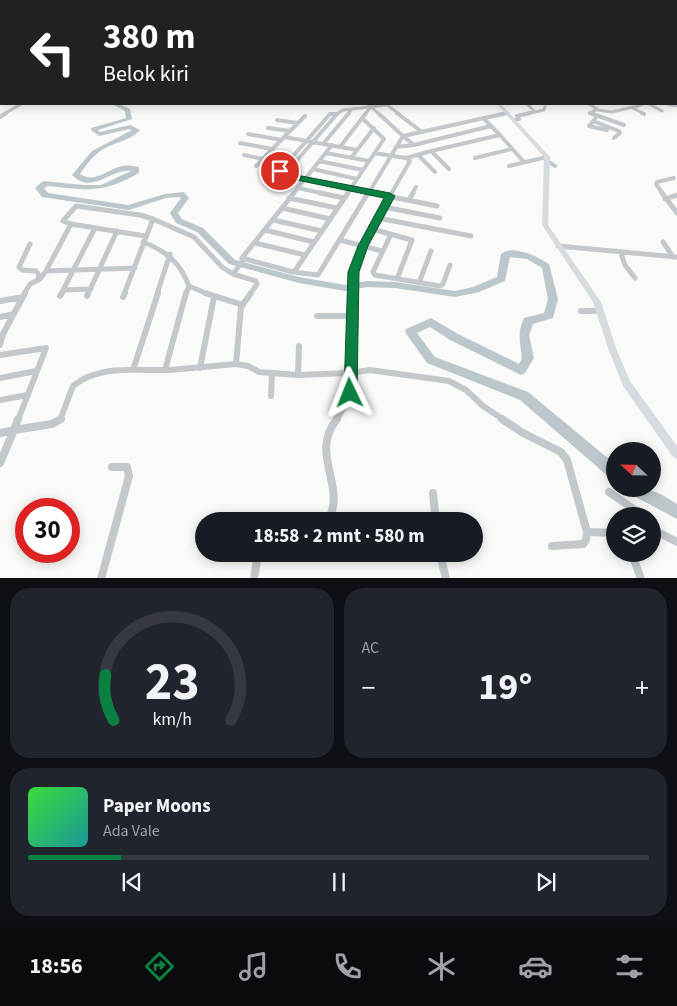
<!DOCTYPE html>
<html lang="id">
<meta charset="utf-8">
<style>
body{margin:0;font-family:"Source Sans 3",sans-serif;background:#20242c;color:#f1f3f6;height:100vh;display:flex;flex-direction:column;font-size:19px;white-space:nowrap}
*{box-sizing:border-box;margin:0}
p{font-size:16px;color:#9ea1a6}
.icon{flex:none;width:28px;height:28px;fill:none;stroke:currentColor;stroke-width:2;stroke-linecap:round;stroke-linejoin:round}
.map{position:relative;height:578px;overflow:hidden}
.drawer{display:flex;flex-direction:column;gap:10px;padding:10px;background:#0d0f14;flex:1}
.drawer>*{flex:none}
.guide{position:absolute;left:0px;top:0px;width:678px;height:105px;box-shadow:0 2px 12px #0003;background:#202124;color:#fff;overflow:hidden}
.needle{width:32px;rotate:292deg}
.buttons{position:absolute;left:606px;top:442px;display:grid;gap:10px}
.buttons a{display:grid;place-items:center;width:55px;height:55px;border-radius:50%;background:#171b24;box-shadow:0 2px 12px #0003;font-size:25px}
.speed{position:absolute;left:15px;top:498px;display:flex;gap:10px;font-size:25px;font-weight:700;text-align:center}
.speed>*{display:grid;place-content:center;width:65px;height:65px;border-radius:50%;background:#171b24;box-shadow:0 2px 12px #0003;line-height:1}
.speed .limit{border:8px solid #d22;background:#fff;color:#111}
.pin{position:absolute;display:grid;place-items:center;width:42px;height:42px;color:#fff;margin:-21px;border:2px solid #fff;border-radius:50%;box-shadow:0 1px 5px #0007}
.me{position:absolute;width:55px;margin:-28px;rotate:358deg;stroke-linejoin:round;filter:drop-shadow(0 0 4px #0008)}
.turn{display:flex;align-items:center;gap:18px;height:105px;padding:0 20px;font-size:22px}
.turn .icon{width:65px;height:65px;stroke-width:2.5}
.turn b{display:block;font-size:35px;line-height:42px}
.big{font-size:38px;font-weight:700;line-height:1.1}
.drawer .widget{flex:1;display:flex;flex-direction:column;justify-content:center;gap:8px;min-width:0;padding:0 18px;border-radius:20px;background:#20242c}
.drawer .dial{align-items:center;gap:0}
.dial svg{height:130px;overflow:visible;fill:none;stroke:#363941;stroke-width:7;stroke-linecap:round;text-anchor:middle}
.dial text{fill:#f1f3f6;stroke:none}
.song{display:flex;align-items:center;gap:15px}
.cover{width:60px;height:60px;border-radius:8px;background:linear-gradient(135deg,hsl(120 70% 55%),hsl(180 70% 35%))}
.played{height:5px;border-radius:2px;background:linear-gradient(90deg,#0b8043 15%,#363941 15%)}
.keys{display:flex;justify-content:space-around;direction:ltr}
.heat{display:flex;justify-content:space-between;align-items:center;font-size:28px;direction:ltr}
.drawer .tiles{flex:1;display:grid;gap:10px;grid-template-columns:1fr 1fr}
.widget:last-child{grid-column:span 2}
.trip{position:absolute;left:195px;top:512px;width:288px;height:50px;border-radius:25px;background:#171b24;box-shadow:0 2px 12px #0003;font-weight:700;line-height:50px;text-align:center}
.tabs{display:flex;height:80px;justify-content:space-around;align-items:center;background:#090b0e;color:#9ea1a6}
.tabs .icon{width:35px;height:35px}
.tabs .on{color:#0b8043}
.tabs b{font-size:22px;color:#f1f3f6}
.map>svg:first-child{display:block}
</style>
<div class="map">
<svg width="677" height="579" viewBox="0 0 677 579">
<rect width="100%" height="100%" fill="#fafaf8"/>
<g fill="none" stroke-linecap="round" stroke-linejoin="round">
<path fill="#bbc7cb" fill-rule="evenodd" d="M112,104H119L130,109L132,119L98,130L100,132L130,125L140,130C131,140 117,142 105,148C94,154 87,164 80,174C94,184 108,169 122,166C128,165 133,166 139,167V173C102,194 88,190 48,186L44,188L48,193L128,205L165,194L184,192L189,198L178,213L182,219L203,228L235,260L299,277L345,285L367,281L395,282L455,291L473,287L497,277L501,254C513,244 538,257 549,264L558,299L553,318L533,324L529,335L534,358L525,373L521,375L517,373L450,340L430,327L417,333L435,357L528,392L615,464V479L610,478L520,400L427,363L405,332L406,329L431,318L458,334L519,364L522,358C520,342 517,333 524,318L544,313L548,299L542,268L527,259L510,257L505,281L479,292L455,297L395,288L367,287L345,291L299,283L229,264L197,232L176,223L170,213L181,198L179,197L166,198L129,210L42,197L35,188L43,181L83,185H101L131,171C110,168 93,196 72,175L92,151L132,130L129,129L99,136L91,130V128L126,118L125,111Z
M628,489C651,488 658,492 677,504V519L630,494Z"/>
<path stroke="#c3c8cc" stroke-width="2.5" d="M445,0L447,1
M484,0L486,1
M500,0L502,1
M531,0L533,1
M545,0L547,1
M563,0L565,1
M580,0L582,1
M599,0L601,1
M613,0L615,1
M658,0L661,1
M134,1L141,0
M623,1H631"/>
<path stroke="#c3c8cc" stroke-width="3" d="M368,104L379,114
M589,104L597,109L590,113L594,114
M643,104L633,108L644,114
M649,104L662,111
M667,104L677,106
M597,110L612,112L633,107
M535,112L544,110L545,107
M4,114L21,104
M330,114H337
M337,114L343,110L387,105L399,114
M348,114L352,109
M365,114L371,107
M501,114L507,113
M525,114L535,112L527,104"/>
<path stroke="#c3c8cc" stroke-width="4" d="M397,113L422,132
M590,113L624,125
M642,113L644,114
M330,114H337L286,173L280,171Z
M305,116L284,137L357,150
M0,117L6,113
M595,119L589,126L607,130
M277,120L297,123
M514,120L519,119L517,116L530,113
M593,121L619,131L620,133L614,138
M491,126L414,145L403,136L507,113
M268,128L290,131
M248,134L282,140
M500,135L524,162
M240,143L272,149
M323,144L349,113
M340,147L366,113
M396,147L414,145
M431,151L500,135L483,118
M326,153L369,161
M374,153L406,158
M244,155L263,159
M418,155L435,172
M351,158L374,128
M475,158L512,149
M319,161L363,170
M547,161L555,166
M256,166L284,137
M509,166L547,157
M313,169L357,179
M285,175L378,194
M276,185L286,173
M298,188L326,194
M293,194L332,145
M347,194L384,139L363,119
M368,194L403,136L378,113
M391,194L410,161L406,158L431,151L449,169
M412,194L416,187
M663,194L656,184L657,182L674,178"/>
<path stroke="#c3c8cc" stroke-width="5" d="M294,193L242,258L293,272L318,275L368,193
M320,193L344,198
M372,193L437,206
M662,193L677,213
M289,198L337,208
M665,199L677,195
M409,200L413,193
M384,207L440,218
M282,208L330,219
M378,218L471,236
M273,220L322,231
M71,224L63,221L76,206L140,215L153,219
M372,229L412,240L397,279
M265,230L314,242
M391,234L373,272L375,275L440,286L443,284L450,265
M340,240L382,251
M143,242C166,251 180,262 189,286L208,294
M663,242L673,257
M255,243L305,255
M30,244L19,267L22,270L36,271L39,275L38,279
M558,246L677,257
M621,253L625,265L635,278
M46,271L135,268
M294,272L348,193
M233,274L256,281L257,284L250,294
M419,283L431,251
M63,290L91,289
M24,294L30,284L40,279L46,271L71,224L145,236
M61,294L95,228
M88,294L117,231
M124,294L153,219L194,237L222,267L233,274L242,262V258
M157,294L170,254
M186,294L189,286
M352,294C353,256 372,224 392,193"/>
<path stroke="#c3c8cc" stroke-width="6" d="M205,293L243,305
M251,293L241,307L236,364L248,366L259,372L298,375L350,373L370,370L449,381L466,390L483,406L504,420
M60,296L62,293
M87,296L88,293
M123,297L125,293
M0,301L23,297
M581,311H600
M317,316H351
M0,317L14,314
M0,345L3,334L25,293
M0,355L46,348L18,420
M200,368L214,297
M133,370L158,293
M165,370L186,293
M298,375L299,346
M0,378L36,371
M271,396L272,373
M0,400L27,395
M60,420L73,386C99,364 139,371 170,370C192,368 214,366 236,364
M336,420L349,400L352,293"/>
<path stroke="#c3c8cc" stroke-width="8" d="M502,419L523,433L561,452L567,460L587,532L615,533
M0,433L14,430L18,419
M0,463L14,430L52,424L61,419
M609,492L635,510L636,516
M433,493L436,521
M327,521C349,489 308,454 337,419
M652,529L677,542
M552,546L583,544L586,540L587,532
M440,554L446,579
M632,554L641,579
M101,579L129,476L127,467H112
M254,579L258,554"/>
<path fill="#d6dbdf" fill-rule="evenodd" d="M463,0H467L469,1H465Z
M497,104H501L550,157L548,225L601,302L616,348L630,381L677,446V459L673,457L623,386L608,348L593,302L542,225L544,157Z"/>
<path fill="#d6dbdf" fill-rule="evenodd" d="M0,30H1V32H0Z
M676,42H677V44H676Z"/>
</g>
<path fill="#0b8043" stroke="#07532c" d="M280,168L290,171L291,174L390,193L395,196L368,246L359,272L357,393L355,397L350,399L346,397L344,393L348,272L358,246L384,198L282,177L281,174L275,171Z"/>
</svg>
<div class="buttons">
<a><svg class="needle" viewBox="-14 -14 28 28"><path d="M0-13l5 13h-10z" fill="#e53935"/><path d="M0 13l5-13h-10z" fill="#9ea1a6"/></svg></a>
<a><svg class="icon" aria-label="layers" viewBox="0 0 24 24"><path d="M12 4l9 5-9 5-9-5zM3 14l9 5 9-5"/></svg></a>
</div>
<div class="speed"><div class="limit">30</div></div>
<div class="pin" style="left:280px;top:171px;background:#d93025"><svg class="icon" aria-label="arrive" viewBox="0 0 24 24"><path d="M6 21V4h12l-3 4 3 4H6"/></svg></div>
<svg class="me" style="left:350px;top:393px" viewBox="-20 -20 40 40"><path d="M0-17L14 15 0 8-14 15z" fill="#0b8043" stroke="#fff" stroke-width="4"/></svg>
<div class="trip">18:58 · 2 mnt · 580 m</div>
<div class="guide">
<div class="turn"><svg class="icon" aria-label="left" viewBox="0 0 24 24"><path d="M17 20v-9H6M10 6l-5 5 5 5"/></svg><div><b>380 m</b>Belok kiri</div></div>
</div>
</div>
<section class="drawer">
<div class="tiles">
<div class="widget dial"><svg viewBox="0 0 100 80">
<path d="M14 69A42 42 0 1 1 86 69"/>
<path d="M14 69A42 42 0 0 1 9 41" stroke="#0b8043"/>
<text x="50" y="56" font-size="32" font-weight="700">23</text>
<text x="50" y="72" font-size="11">km/h</text>
</svg></div>
<div class="widget"><p>AC</p>
<div class="heat"><a>−</a><b class="big">19°</b><a>+</a></div>
</div>
<div class="widget">
<div class="song"><i class="cover"></i><div><b>Paper Moons</b><p>Ada Vale</p></div></div>
<div class="played"></div>
<div class="keys"><svg class="icon" aria-label="previous" viewBox="0 0 24 24"><path d="M18 5L8 12l10 7zM5 5v14"/></svg><svg class="icon" aria-label="pause" viewBox="0 0 24 24"><path d="M8 5v14M16 5v14"/></svg><svg class="icon" aria-label="next" viewBox="0 0 24 24"><path d="M6 5l10 7-10 7zM19 5v14"/></svg></div>
</div>
</div>
</section>
<nav class="tabs">
<b>18:56</b>
<svg class="icon on" aria-label="directions" viewBox="0 0 24 24"><path d="M12 3l9 9-9 9-9-9zM9 14v-3h6M13 9l2 2-2 2"/></svg>
<svg class="icon" aria-label="music" viewBox="0 0 24 24"><path d="M9 18V5l10-2v13"/><circle cx="6" cy="18" r="3"/><circle cx="16" cy="16" r="3"/></svg>
<svg class="icon" aria-label="phone" viewBox="0 0 24 24"><path d="M5 4h4l2 5-3 2q2 4 5 5l2-3 5 2v4C11 20 4 13 5 4z"/></svg>
<svg class="icon" aria-label="climate" viewBox="0 0 24 24"><path d="M12 3v18M4 7l16 10M4 17L20 7"/></svg>
<svg class="icon" aria-label="car" viewBox="0 0 24 24"><path d="M5 17H2v-5l4-1 3-4h7l3 4 3 1v5h-3M9 17h6M6 11h13"/><circle cx="7" cy="17" r="2"/><circle cx="17" cy="17" r="2"/></svg>
<svg class="icon" aria-label="filters" viewBox="0 0 24 24"><path d="M4 7h16M4 17h16"/><circle cx="9" cy="7" r="2"/><circle cx="15" cy="17" r="2"/></svg>
</nav>
